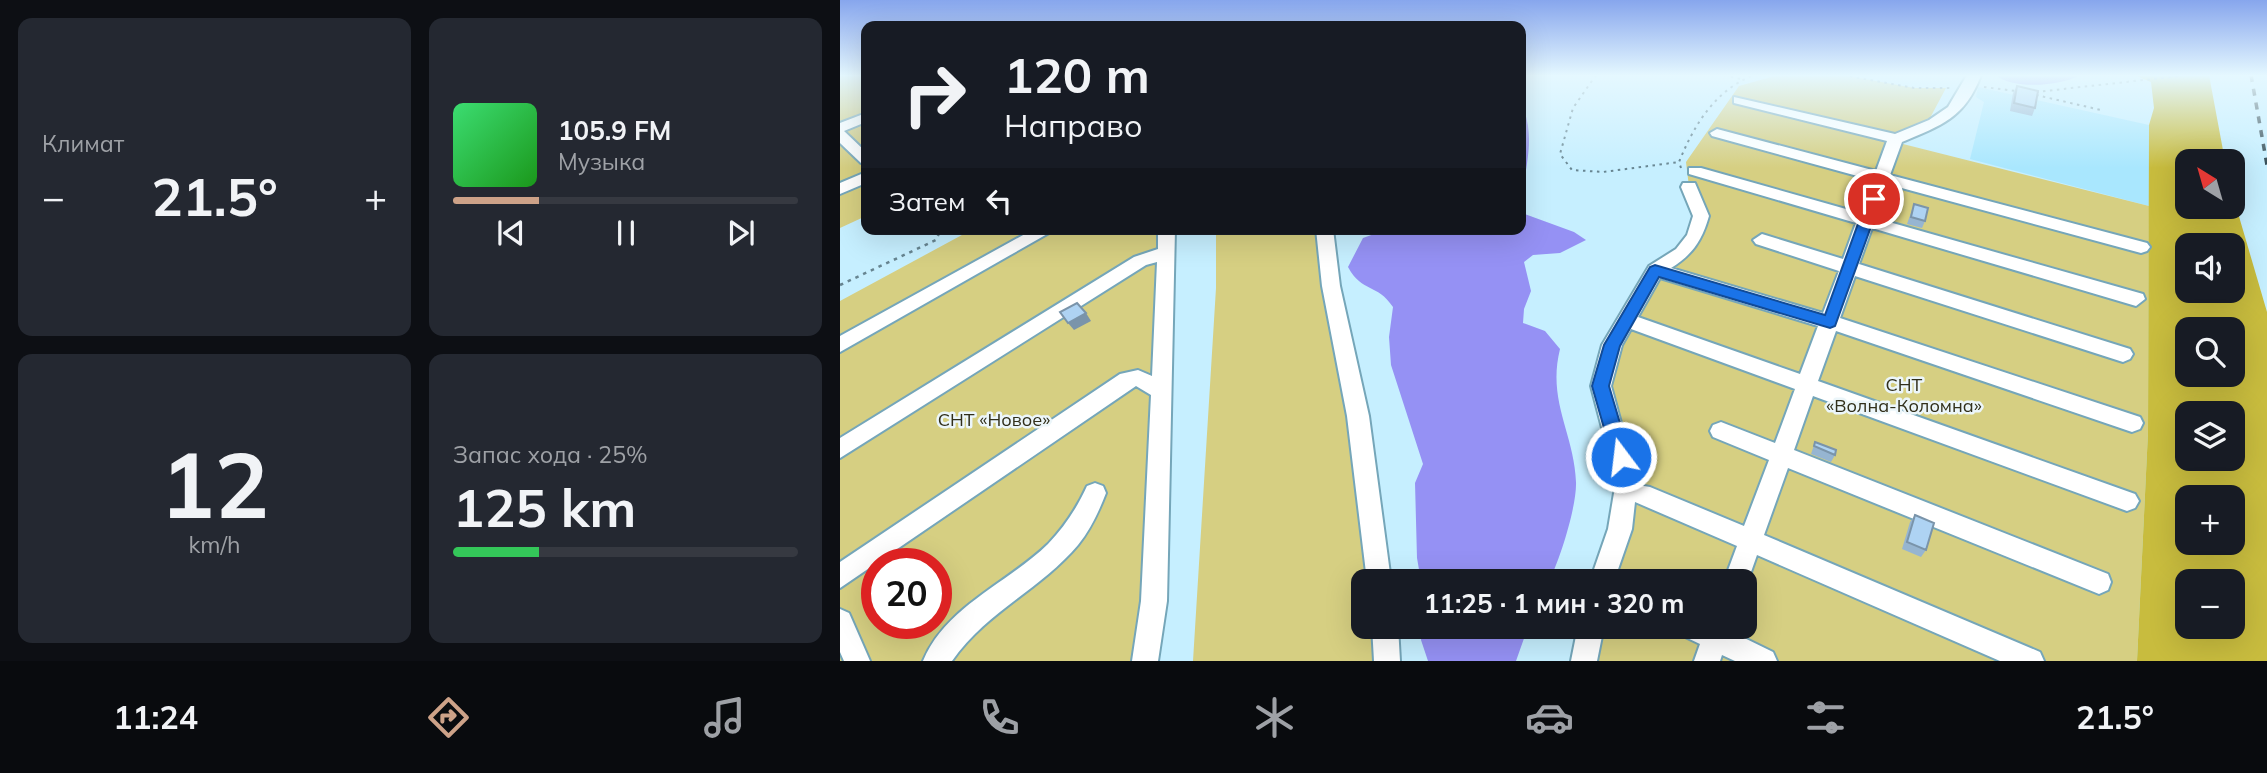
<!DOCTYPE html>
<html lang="ru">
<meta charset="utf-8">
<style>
body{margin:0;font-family:Mulish,sans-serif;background:#242831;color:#f1f3f6;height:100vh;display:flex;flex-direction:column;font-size:26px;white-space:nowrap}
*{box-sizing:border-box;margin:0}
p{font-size:23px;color:#9ea1a6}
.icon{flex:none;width:38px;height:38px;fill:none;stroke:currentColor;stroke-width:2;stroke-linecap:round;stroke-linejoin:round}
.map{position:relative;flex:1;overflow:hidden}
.side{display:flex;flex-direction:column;gap:18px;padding:18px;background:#0d0f14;width:840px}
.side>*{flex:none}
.top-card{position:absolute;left:21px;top:21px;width:665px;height:214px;border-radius:14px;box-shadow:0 7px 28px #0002;background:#171b24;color:#f1f3f6;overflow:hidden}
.needle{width:46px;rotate:323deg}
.tools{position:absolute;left:1335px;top:149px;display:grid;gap:14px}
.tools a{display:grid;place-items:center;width:70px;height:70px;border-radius:14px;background:#171b24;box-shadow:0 7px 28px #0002;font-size:35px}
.speed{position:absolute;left:21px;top:548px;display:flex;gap:14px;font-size:35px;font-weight:700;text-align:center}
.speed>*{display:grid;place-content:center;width:91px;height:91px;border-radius:50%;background:#171b24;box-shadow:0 7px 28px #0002;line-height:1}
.speed .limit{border:10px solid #d22;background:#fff;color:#111}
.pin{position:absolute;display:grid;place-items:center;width:60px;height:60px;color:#fff;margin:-30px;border:4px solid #fff;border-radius:50%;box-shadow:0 2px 7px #0007}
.me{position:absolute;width:77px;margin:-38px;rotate:345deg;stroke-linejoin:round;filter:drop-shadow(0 0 5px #0008)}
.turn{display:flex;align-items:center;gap:24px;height:147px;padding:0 28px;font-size:32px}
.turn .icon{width:91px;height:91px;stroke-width:2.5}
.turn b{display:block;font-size:49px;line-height:60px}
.then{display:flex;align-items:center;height:66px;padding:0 28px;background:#0003;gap:14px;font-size:26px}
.big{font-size:52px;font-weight:700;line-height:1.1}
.side .card{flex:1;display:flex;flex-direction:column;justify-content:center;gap:10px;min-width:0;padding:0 24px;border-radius:14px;background:#242831}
.side .dial{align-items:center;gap:0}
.dial b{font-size:91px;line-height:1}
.song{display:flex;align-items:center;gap:21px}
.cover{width:84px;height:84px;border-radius:10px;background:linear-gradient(135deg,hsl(140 70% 55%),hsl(120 70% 35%))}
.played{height:7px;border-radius:4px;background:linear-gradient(90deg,#cda288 25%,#363941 25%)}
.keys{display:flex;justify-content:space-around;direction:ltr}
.heat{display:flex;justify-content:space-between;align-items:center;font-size:38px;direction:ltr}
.charge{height:10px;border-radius:5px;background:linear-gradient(90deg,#34c759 25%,#363941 0)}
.side .tiles{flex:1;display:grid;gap:18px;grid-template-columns:repeat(2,1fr)}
.trip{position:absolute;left:511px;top:569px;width:406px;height:70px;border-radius:14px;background:#171b24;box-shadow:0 7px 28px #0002;font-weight:700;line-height:70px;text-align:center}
.dock{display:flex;height:112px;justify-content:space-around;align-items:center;background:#090b0e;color:#9ea1a6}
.dock .icon{width:49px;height:49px}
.dock .on{color:#cda288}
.dock b{font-size:32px;color:#f1f3f6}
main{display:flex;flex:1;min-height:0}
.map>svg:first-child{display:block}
</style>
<main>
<section class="side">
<div class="tiles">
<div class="card"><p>Климат</p>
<div class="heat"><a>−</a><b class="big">21.5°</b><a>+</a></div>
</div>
<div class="card">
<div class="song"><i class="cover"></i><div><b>105.9 FM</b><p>Музыка</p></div></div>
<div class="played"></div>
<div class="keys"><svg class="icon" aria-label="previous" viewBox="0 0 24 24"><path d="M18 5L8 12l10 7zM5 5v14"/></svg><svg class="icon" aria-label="pause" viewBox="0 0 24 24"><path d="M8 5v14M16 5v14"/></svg><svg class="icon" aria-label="next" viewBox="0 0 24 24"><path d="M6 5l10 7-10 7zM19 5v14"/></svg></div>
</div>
<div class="card dial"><b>12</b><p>km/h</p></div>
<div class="card"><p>Запас хода · 25%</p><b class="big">125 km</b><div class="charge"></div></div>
</div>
</section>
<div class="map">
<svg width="1427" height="661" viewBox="0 0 1427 661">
<rect width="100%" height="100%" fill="#c6efff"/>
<path fill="#a9e7fe" d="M1138,87L1309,125V206L1130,159L1144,102L1136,97Z"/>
<path fill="#d6cf82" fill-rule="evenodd" d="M0,75H26V216L0,228Z
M938,75H1003L1074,88H1106L1090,118L1049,137L1059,143L1309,206L1308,432L1297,661H744L751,627L905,626V581H762L787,481L761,386L815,270L842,253L861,215L849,187L846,162L899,86Z
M133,229H317L313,383L297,661H0V301ZM37,564H96V623H37Z
M376,229H484L539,581H523V626L545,627L547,661H353L376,288Z"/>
<path fill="#c8bc3e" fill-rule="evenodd" d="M1253,75H1369L1385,161H1348V206H1393V196L1427,312V661H1297L1308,432L1309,125L1314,108L1311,82L1297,76ZM1348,245H1393V290H1348ZM1348,329H1393V374H1348ZM1348,413H1393V458H1348ZM1348,497H1393V542H1348ZM1348,581H1393V626H1348Z"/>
<path fill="#9591f4" d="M1156,75H1240C1222,86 1172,90 1156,75Z
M681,103C699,141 681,173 682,213L734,232L746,240L720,253L693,255L684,262L691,291L684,309L683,323L705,331L720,349C707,401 734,433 736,482C737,505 720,560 709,581H581L577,558L575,483L583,464L551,365L549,337L553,307C537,283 522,293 508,267L523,238L548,229H681Z
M582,627V626L688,627L676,661H588L581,640Z"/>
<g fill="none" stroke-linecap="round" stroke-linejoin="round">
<g stroke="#75a6b9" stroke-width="4">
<path id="minor" d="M1127,75H1141C1125,118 1102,125 1062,142L1050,175L1307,243L1310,247L1307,251L1301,253L1047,184L1035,218L1303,294L1305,299L1296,306L1032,228L1019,264L1290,349L1293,354L1290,359L1283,362L1015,276L1000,318L1300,417L1303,423L1300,429L1292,432L996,331L978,381L1295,494L1299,501L1295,508L1287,511L973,396L954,450L1268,574L1271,582L1268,590L1259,594L948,468L924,535L1200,652L1204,661H1160L917,555L905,589V581H884L897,546L795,502L792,529L774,581H750L768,529L776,481L751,386L762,345L809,266L836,249L847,235L853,216L841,187L843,183H855L869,216C862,241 852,255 831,268L983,313L999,271L916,244L913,240L922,234L1003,259L1016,223L849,174V168H861L1020,213L1032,180L872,136L870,133L877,129L1036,171L1047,141L894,103V97L1055,134L1089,120L1108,107ZM820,278L978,326L960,374L798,317ZM791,329L955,389L935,443L881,422L873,425L870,431L873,437L929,460L904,526L810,487L798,485L771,386L782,345Z
M26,113V122L4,131L26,152V165L21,163L0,143V123Z
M26,172V183L0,194V183Z
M194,229H216L0,352V336Z
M318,229H335L327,601L318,661H292L301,601L311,395L296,386L0,588V562L280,374L298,370L312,376L317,262L306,265L0,458V438L294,257L318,249Z
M476,229H493L500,286L529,416L551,581H527L507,416L482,286Z
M255,483L263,486L266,493C259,511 251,529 238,545C201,589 145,613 112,661H83C105,607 168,583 208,544C225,526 237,508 247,486Z
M0,609L9,613L30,661H4L0,652Z
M532,626H558L560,661H534Z
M738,626H764L757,661H731Z
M837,626H892L890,631L933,652L937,661H895L882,655L880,661H854L860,644L841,635Z"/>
</g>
<path stroke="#678591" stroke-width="2" stroke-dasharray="2.5 4.5" stroke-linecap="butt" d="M756,75L733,108L720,154L732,170L763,172L839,162
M884,75L901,79
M1003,75L1074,88H1110
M1144,87L1176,91
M1196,92L1348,75
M1196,95L1261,110
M841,168L839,162C854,125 875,90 914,75"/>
<path stroke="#678591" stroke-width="2.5" stroke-dasharray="3.5 5" stroke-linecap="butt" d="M0,285L96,240L101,229"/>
<use href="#minor" fill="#fff" fill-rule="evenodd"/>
<path stroke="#2f4750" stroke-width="3.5" stroke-dasharray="7 7" stroke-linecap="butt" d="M1411,75L1427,165"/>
</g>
<path fill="#96b5d1" d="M1177,86L1195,108L1192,116L1170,111L1173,93Z
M1074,204L1085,221L1082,228L1067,224Z
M975,442L995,455L991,462L971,454Z
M1075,515L1086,550L1081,557L1062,549L1070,522Z"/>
<path fill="#7a94aa" d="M246,313L251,321L234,330L228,323Z"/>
<path fill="#aed3f3" stroke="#7a94aa" stroke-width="2" d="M1177,86L1198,91L1195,108L1174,103Z
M1074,204L1088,208L1085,221L1071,217Z
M237,303L246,313L228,323L220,312Z
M975,442L996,450L995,455L974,446Z
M1075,515L1094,523L1086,550L1067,542Z"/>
<linearGradient id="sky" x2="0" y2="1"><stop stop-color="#87a6ed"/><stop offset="0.45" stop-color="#e5f8ff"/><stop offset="1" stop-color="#e5f8ff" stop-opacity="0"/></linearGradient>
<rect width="1427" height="168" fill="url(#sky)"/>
<path fill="#1a73e8" stroke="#114b97" stroke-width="2" d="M1034,194L1041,199L995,326L990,328L819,277L780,346L769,386L790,457L787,463H774L752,386L764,345L810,267L815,265L985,315L1027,199Z"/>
<g text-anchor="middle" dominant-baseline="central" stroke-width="5" stroke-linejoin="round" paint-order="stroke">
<g font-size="18" fill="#312f1a" stroke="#ecf6fa">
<text x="1064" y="384">СНТ<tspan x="1064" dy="21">«Волна-Коломна»</tspan></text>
<text x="154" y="419">СНТ «Новое»</text>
</g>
</g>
</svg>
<div class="tools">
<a><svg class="needle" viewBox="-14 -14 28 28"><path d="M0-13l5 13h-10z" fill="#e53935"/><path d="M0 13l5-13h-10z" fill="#9ea1a6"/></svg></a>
<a><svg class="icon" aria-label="sound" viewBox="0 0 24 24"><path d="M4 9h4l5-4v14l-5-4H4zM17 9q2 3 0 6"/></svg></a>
<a><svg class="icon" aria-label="search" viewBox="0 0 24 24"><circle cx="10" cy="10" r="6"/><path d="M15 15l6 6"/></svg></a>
<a><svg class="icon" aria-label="layers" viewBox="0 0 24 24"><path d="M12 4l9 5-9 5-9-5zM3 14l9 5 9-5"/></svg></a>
<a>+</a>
<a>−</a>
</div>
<div class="speed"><div class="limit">20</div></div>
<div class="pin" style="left:1034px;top:199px;background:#d93025"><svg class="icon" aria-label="arrive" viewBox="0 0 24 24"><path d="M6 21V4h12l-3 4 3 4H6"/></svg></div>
<svg class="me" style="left:781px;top:457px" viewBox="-20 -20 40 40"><circle r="17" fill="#1a73e8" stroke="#fff" stroke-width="3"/><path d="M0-11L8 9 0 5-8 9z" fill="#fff"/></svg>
<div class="trip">11:25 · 1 мин · 320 m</div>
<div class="top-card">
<div class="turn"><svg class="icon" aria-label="right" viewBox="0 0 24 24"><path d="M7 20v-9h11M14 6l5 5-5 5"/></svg><div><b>120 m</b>Направо</div></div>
<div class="then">Затем<svg class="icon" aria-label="left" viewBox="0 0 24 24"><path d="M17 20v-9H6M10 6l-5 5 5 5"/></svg></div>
</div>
</div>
</main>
<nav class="dock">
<b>11:24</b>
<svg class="icon on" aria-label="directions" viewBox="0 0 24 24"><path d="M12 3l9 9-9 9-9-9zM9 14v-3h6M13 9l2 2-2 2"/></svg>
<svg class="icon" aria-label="music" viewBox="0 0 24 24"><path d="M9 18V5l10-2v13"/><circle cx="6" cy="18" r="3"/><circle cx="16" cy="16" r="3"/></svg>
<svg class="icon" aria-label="phone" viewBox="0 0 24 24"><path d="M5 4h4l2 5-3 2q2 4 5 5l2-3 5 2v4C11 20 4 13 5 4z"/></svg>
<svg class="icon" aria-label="climate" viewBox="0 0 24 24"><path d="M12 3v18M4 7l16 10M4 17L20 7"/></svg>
<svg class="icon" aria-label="car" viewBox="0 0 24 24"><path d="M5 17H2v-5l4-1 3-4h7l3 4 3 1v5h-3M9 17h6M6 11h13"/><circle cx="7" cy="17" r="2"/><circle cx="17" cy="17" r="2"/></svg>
<svg class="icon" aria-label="filters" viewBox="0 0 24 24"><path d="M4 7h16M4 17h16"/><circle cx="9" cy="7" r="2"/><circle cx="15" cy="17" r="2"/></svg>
<b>21.5°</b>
</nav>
